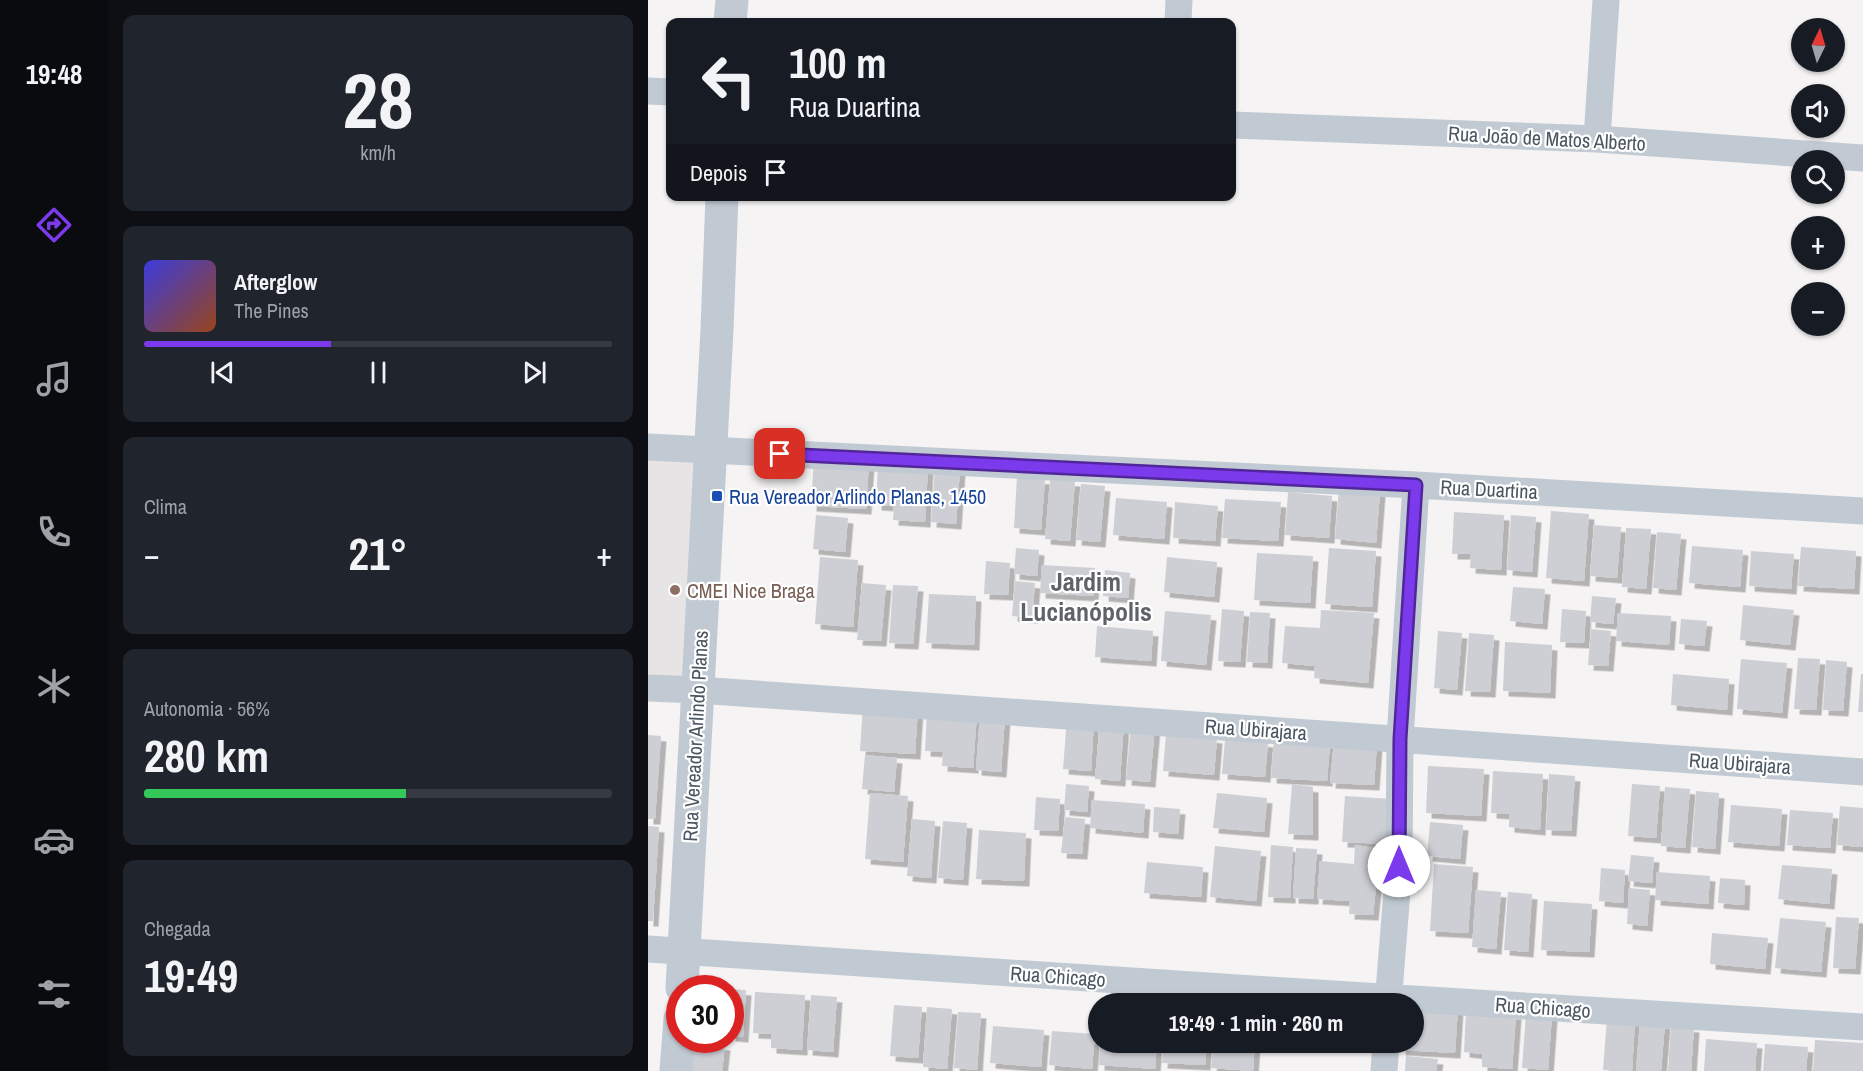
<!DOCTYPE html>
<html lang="pt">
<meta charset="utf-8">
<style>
body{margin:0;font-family:"Archivo Narrow",sans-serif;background:#20242c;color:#f1f3f6;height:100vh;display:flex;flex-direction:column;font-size:22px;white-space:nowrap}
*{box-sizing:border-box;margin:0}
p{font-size:20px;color:#9ea1a6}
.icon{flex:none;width:33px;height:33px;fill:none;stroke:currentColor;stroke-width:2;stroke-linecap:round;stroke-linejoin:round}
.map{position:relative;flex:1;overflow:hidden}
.sheet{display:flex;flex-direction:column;gap:15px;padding:15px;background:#0d0f14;width:540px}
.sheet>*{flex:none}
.hud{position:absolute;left:18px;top:18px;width:570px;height:183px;border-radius:12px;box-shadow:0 2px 4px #0004;background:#171b24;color:#f1f3f6;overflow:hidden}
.needle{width:39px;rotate:5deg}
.controls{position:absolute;left:1143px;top:18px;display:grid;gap:12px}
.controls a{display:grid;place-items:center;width:54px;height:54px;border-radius:50%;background:#171b24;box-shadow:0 2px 4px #0004;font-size:30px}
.speed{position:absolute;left:18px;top:975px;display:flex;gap:12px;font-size:30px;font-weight:700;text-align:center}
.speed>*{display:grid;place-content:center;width:78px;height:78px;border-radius:50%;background:#171b24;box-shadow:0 2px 4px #0004;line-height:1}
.speed .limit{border:9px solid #d22;background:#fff;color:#111}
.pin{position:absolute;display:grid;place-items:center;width:51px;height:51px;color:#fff;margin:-26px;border-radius:12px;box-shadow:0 3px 9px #0006}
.me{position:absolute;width:66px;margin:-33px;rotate:0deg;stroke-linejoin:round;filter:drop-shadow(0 0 4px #0008)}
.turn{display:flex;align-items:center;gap:21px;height:126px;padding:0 24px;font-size:27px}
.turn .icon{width:78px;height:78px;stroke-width:2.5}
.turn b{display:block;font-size:42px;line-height:51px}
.then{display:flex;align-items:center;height:57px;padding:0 24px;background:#0003;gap:12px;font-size:22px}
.big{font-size:45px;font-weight:700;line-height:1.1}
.sheet .widget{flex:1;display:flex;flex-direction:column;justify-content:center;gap:9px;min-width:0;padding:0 21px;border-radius:12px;background:#20242c}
.sheet .dial{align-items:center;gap:0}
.dial b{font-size:78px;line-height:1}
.song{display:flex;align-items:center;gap:18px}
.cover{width:72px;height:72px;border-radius:9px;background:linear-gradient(135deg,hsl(240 70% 55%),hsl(20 70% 35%))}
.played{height:6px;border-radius:3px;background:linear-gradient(90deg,#7c3aed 40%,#363941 40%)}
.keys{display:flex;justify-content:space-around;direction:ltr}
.heat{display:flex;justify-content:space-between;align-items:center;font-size:33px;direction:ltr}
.charge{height:9px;border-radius:4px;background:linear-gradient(90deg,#34c759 56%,#363941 0)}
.trip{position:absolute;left:440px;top:993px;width:336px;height:60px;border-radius:30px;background:#171b24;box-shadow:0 2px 4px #0004;font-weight:700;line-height:60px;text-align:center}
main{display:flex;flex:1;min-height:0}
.menu{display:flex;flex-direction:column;width:108px;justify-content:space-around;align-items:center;background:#090b0e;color:#9ea1a6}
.menu .icon{width:42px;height:42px}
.menu .on{color:#7c3aed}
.menu b{font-size:27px;color:#f1f3f6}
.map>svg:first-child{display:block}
</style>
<main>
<nav class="menu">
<b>19:48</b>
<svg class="icon on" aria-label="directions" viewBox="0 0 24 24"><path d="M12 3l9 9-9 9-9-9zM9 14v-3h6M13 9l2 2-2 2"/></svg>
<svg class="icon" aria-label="music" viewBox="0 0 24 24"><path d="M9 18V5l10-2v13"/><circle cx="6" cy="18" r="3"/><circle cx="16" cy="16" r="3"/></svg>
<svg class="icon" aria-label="phone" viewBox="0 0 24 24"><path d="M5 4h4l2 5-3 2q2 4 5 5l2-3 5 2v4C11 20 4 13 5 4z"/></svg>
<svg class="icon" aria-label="climate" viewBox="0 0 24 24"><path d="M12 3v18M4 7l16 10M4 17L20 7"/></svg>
<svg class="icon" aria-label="car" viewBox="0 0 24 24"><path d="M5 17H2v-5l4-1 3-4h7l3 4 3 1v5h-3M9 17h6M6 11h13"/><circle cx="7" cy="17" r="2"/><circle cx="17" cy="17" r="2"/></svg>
<svg class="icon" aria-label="filters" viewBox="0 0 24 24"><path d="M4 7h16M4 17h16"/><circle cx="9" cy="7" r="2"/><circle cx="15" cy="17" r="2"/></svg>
</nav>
<section class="sheet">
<div class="widget dial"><b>28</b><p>km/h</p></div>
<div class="widget">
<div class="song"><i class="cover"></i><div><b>Afterglow</b><p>The Pines</p></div></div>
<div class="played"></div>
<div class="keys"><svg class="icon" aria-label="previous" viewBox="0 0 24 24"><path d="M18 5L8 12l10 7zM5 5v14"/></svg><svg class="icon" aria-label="pause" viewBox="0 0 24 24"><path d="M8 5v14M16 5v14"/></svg><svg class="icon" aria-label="next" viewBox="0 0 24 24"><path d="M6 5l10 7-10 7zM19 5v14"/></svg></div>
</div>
<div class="widget"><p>Clima</p>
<div class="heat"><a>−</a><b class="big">21°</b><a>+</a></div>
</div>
<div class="widget"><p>Autonomia · 56%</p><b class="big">280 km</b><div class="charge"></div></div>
<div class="widget"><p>Chegada</p><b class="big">19:49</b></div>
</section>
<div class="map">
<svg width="1215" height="1071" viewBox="0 0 1215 1071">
<defs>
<filter id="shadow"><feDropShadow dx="5.5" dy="5.5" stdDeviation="0" flood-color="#0004"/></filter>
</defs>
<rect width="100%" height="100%" fill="#f5f3f3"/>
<path fill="#e6e4e5" d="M0,446L62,451L50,690L0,688Z"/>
<path fill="#cdcfd5" filter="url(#shadow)" d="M166,458L221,461L218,509L163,506Z
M230,464L280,467L277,522L245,520L246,506L228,505Z
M287,467L312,469L308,524L283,522Z
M369,477L397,479L393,530L366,528Z
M402,480L427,481L422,541L397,539Z
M433,484L457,486L452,542L428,540Z
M691,487L732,491L728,543L687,539Z
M640,492L684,496L681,538L637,535Z
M468,498L519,502L516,539L465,535Z
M577,499L633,502L630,541L574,538Z
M527,502L570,506L567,541L525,538Z
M903,511L941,514L936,581L898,578Z
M806,512L856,515L853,570L822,568L823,554H804Z
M168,515L200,518L197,552L165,549Z
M863,515L888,517L884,572L859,570Z
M946,525L973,527L969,578L942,576Z
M978,528L1003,529L998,589L974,587Z
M1009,532L1033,534L1028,590L1005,588Z
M1044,546L1095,550L1092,587L1041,583Z
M1153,547L1208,551L1206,589L1150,586Z
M368,548L391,550L389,576L366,574Z
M681,548L728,551L724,607L677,604Z
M1103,551L1146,554L1143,589L1101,586Z
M609,553L665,556L662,603L606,600Z
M172,557L210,560L205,627L167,624Z
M519,557L569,562L566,597L516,592Z
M338,561L362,563L360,595L336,594Z
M394,565L447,568L445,596L392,593Z
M457,570L482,573L480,598L455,596Z
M367,581L387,583L384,618L364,616Z
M214,583L238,585L233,641L209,640Z
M245,585L270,586L265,644L241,643Z
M865,587L897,589L894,624L862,621Z
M281,594L328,596L326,645L278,643Z
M944,596L968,598L965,624L942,622Z
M1095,605L1146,610L1142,645L1092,640Z
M574,609L596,611L592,662L570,661Z
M914,609L938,611L936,643L912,642Z
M673,610L726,613L720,683L666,678L667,666L634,663L637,626L672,628Z
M517,611L563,615L558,665L513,661Z
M602,612L622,613L619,663L599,662Z
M970,613L1023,616L1021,645L968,641Z
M1033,619L1059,621L1056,646L1031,644Z
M449,626L505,631L503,661L447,657Z
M943,629L963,631L960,666L940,665Z
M790,631L814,633L809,690L786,688Z
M821,633L846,635L842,692L817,691Z
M857,642L904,645L902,693L855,691Z
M1150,658L1172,659L1168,710L1146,709Z
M1093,659L1139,663L1134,713L1089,709Z
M1178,660L1199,662L1195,711L1175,710Z
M1025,674L1081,679L1079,710L1023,705Z
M1213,674H1215V712H1210Z
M215,703L270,707L267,754L212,751Z
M279,710L329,713L325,768L294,766L295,752L277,751Z
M332,715L357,717L353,772L328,770Z
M419,718L446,720L443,771L415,769Z
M452,720L476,722L472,781L447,779Z
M483,724L507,725L502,782L478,780Z
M518,734L569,738L566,775L515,771Z
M0,735L13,736L7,819H0Z
M577,739L620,742L617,777L574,774Z
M626,739L682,743L679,781L623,778Z
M686,741L729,743L726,785L682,783Z
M217,755L249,758L246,792L214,789Z
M780,766L836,769L833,816L778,813Z
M845,771L895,774L892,830L861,827V814L843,813Z
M901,774L927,776L923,831L898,830Z
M418,784L441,786L439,812L416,810Z
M644,784L665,787V835L640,834Z
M984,784L1012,786L1008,838L980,836Z
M1017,787L1042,789L1037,848L1013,846Z
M1048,791L1071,793L1067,849L1044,847Z
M222,793L260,796L255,862L217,859Z
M569,793L619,798L616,832L565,828Z
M697,796L744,799L740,844L694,842Z
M388,797L412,799L410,831L386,830Z
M444,800L497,804L495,833L442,828Z
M1083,805L1134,809L1131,846L1080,842Z
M1192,806L1215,808V847L1189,845Z
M506,807L532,809L530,834L505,832Z
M1142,810L1185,813L1182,848L1139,845Z
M417,817L437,819L434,854L413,853Z
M264,819L287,821L283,878L259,876Z
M295,821L319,823L315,880L290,878Z
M782,822L815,825L812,859L779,856Z
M0,826L11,827L5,921H0Z
M331,830L378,833L376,881L328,879Z
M623,845L645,847L642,898L620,897Z
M707,845L732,849L725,915L701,914L702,901L669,899L672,861L706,864Z
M567,846L613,851L608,901L562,897Z
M648,848L669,849L665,899L645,898Z
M983,855L1006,857L1004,883L980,881Z
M499,862L555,867L553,897L496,893Z
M786,864L825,867L820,933L782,931Z
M1134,865L1184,869L1181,904L1130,899Z
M953,868L977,870L975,903L951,901Z
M1009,872L1062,876L1060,904L1007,900Z
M1072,878L1097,880L1096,905L1070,903Z
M981,888L1002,890L999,926L979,924Z
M828,890L853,892L848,949L824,947Z
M860,892L884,894L880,952L856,950Z
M896,901L944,904L941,952L893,950Z
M1188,917L1211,918L1207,969L1185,968Z
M1132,918L1178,922L1173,972L1127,968Z
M1064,933L1120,938L1117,969L1062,964Z
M82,989L98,990L95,1037L82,1036Z
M107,992L157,995L154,1050L123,1048V1034L105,1033Z
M163,995L189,997L185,1052L159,1050Z
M765,1004L810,1007L807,1053L752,1050L753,1042H765Z
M246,1005L274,1007L270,1058L242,1056Z
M279,1007L304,1009L299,1069L275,1067Z
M818,1011L868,1014L864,1069L834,1067V1054L816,1052Z
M310,1012L333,1013L329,1070L306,1068Z
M878,1013L904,1015L900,1070L874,1068Z
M959,1018L987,1020L984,1071L955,1070Z
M992,1021L1017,1023L1013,1071H988Z
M1023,1025L1046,1027L1043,1071H1020Z
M345,1026L396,1030L393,1067L342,1063Z
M404,1031L447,1034L444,1069L401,1065Z
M1058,1039L1109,1043L1107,1071H1056Z
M1167,1040L1215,1043V1071H1165Z
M452,1042H509L507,1069L451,1065Z
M516,1042H559L557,1065L514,1063Z
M566,1042H607L605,1071L563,1068Z
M44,1043L77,1045L74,1071H42Z
M1117,1044L1160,1047L1158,1071H1115Z
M758,1056L790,1059L788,1071H757Z"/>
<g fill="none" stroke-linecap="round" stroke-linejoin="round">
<path stroke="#c1cad2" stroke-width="27" d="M530,22L531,0
M0,91L22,92
M584,125L949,139L1215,158
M949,139L958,0
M0,447L768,485L1215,511
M0,688L50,690L1215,772
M0,949L620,990L1215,1027
M740,1004L751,866L752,739L768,485
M736,1071L738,1042"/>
<path stroke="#c1cad2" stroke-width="33" d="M82,22L84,0
M34,988L69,330L74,196
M28,1071L32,1019"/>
</g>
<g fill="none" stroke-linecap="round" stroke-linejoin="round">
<g stroke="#51269a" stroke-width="15">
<path id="route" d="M132,454L768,485L752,739L751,866"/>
</g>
<use href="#route" stroke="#7c3aed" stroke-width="10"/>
</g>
<rect fill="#1a4fb4" stroke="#fff" stroke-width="2" x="63" y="490" width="12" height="12" rx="3"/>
<circle fill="#8d6e63" stroke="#fff" stroke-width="2" cx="27" cy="590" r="6"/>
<g text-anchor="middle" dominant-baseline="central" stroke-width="4.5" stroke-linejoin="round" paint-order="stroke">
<g font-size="20" fill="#4a5661" stroke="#fff">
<text transform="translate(899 138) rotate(3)">Rua João de Matos Alberto</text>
<text transform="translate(841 489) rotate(3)">Rua Duartina</text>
<text transform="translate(608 729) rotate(4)">Rua Ubirajara</text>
<text transform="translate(47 736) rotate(-87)">Rua Vereador Arlindo Planas</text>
<text transform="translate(1092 763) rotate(4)">Rua Ubirajara</text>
<text transform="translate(410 976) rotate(4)">Rua Chicago</text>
<text transform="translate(895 1007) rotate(4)">Rua Chicago</text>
</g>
<g font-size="20" fill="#164399" stroke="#fff" text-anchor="start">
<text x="81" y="496">Rua Vereador Arlindo Planas, 1450</text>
</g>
<g font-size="20" fill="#785e54" stroke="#fff" text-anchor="start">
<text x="39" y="590">CMEI Nice Braga</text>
</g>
<g font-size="26" font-weight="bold" fill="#5f6368" stroke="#fff">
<text x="438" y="581">Jardim<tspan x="438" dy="30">Lucianópolis</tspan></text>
</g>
</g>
</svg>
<div class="controls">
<a><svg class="needle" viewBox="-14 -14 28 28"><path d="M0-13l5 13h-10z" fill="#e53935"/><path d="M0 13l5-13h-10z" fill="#9ea1a6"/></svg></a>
<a><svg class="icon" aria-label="sound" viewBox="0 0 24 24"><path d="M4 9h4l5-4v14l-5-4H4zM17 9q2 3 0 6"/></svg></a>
<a><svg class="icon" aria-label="search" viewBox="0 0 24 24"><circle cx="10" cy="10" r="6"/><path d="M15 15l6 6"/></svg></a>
<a>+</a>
<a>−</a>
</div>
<div class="speed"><div class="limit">30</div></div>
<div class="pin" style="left:132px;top:454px;background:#d93025"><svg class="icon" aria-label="arrive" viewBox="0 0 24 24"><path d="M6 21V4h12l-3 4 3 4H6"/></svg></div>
<svg class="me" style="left:751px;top:866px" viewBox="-20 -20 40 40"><circle r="19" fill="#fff"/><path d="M0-13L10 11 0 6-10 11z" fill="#7c3aed"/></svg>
<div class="trip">19:49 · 1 min · 260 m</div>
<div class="hud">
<div class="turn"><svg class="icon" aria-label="left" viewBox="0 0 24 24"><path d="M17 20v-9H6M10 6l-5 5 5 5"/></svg><div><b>100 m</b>Rua Duartina</div></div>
<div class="then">Depois<svg class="icon" aria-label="arrive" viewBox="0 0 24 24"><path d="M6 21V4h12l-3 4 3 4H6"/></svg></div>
</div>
</div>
</main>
